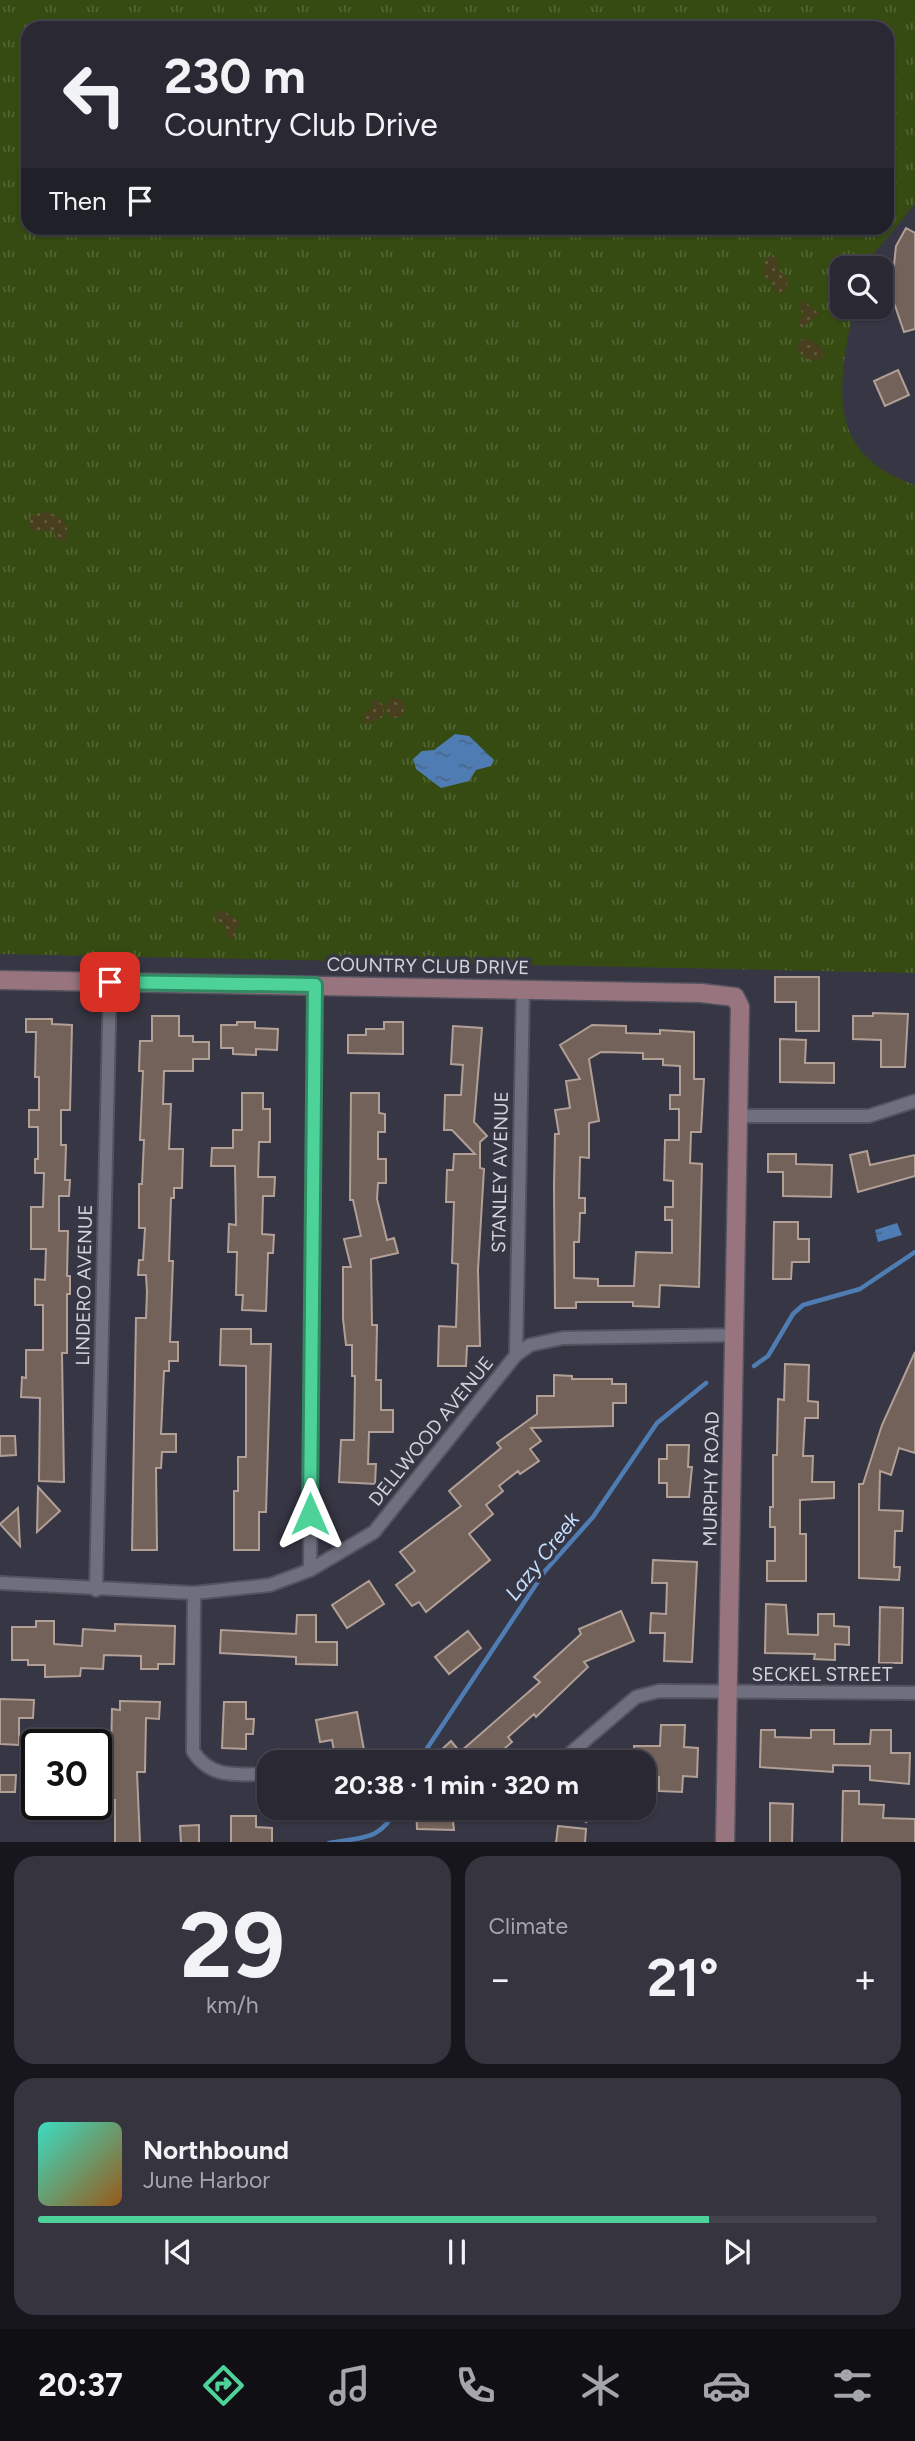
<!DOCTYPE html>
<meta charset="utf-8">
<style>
body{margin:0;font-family:Figtree,sans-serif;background:#35343f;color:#f1f3f6;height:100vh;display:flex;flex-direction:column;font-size:26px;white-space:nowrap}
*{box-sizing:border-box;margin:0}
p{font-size:23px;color:#a5a6ac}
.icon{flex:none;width:38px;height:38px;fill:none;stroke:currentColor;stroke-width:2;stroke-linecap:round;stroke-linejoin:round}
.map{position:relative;height:1842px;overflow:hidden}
.drawer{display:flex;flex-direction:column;gap:14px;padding:14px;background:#17161c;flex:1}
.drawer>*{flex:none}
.guide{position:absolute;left:21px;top:21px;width:873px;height:214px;border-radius:21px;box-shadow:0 2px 5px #0004,0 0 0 2px #45444e;background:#292833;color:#f1f3f6;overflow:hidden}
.tools{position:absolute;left:830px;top:256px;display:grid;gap:14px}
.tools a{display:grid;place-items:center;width:63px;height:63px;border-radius:14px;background:#292833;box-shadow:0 2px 5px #0004,0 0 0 2px #45444e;font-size:35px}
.speed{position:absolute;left:21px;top:1729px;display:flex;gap:14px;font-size:35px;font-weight:700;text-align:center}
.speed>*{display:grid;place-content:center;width:91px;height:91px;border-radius:50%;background:#292833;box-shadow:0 2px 5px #0004,0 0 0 2px #45444e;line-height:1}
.speed .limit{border:4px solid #111;border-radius:10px;background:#fff;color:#111}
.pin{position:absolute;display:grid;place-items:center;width:60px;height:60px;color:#fff;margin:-30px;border-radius:14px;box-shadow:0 4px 10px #0006}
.me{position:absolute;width:77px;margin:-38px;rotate:0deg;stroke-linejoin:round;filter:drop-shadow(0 0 5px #0008)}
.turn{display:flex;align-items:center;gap:24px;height:147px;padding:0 28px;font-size:32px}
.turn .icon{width:91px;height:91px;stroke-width:2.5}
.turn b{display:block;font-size:49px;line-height:60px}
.then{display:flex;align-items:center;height:66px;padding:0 28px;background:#0003;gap:14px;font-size:26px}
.big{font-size:52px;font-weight:700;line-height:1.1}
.drawer .card{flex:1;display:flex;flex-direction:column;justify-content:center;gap:10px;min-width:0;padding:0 24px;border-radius:21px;background:#35343f}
.drawer .dial{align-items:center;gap:0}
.dial b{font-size:91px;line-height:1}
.song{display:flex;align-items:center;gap:21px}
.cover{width:84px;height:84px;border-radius:10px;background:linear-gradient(135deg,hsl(170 70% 55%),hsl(30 70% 35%))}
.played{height:7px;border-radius:4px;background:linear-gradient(90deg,#4dd39a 80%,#45444e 80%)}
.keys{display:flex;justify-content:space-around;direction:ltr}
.heat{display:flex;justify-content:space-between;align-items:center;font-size:38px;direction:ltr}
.drawer .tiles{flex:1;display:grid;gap:14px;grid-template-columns:1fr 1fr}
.card:last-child{grid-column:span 2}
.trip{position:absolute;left:257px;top:1750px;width:399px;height:70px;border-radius:21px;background:#292833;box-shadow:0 2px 5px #0004,0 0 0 2px #45444e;font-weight:700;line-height:70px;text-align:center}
.menu{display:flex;height:112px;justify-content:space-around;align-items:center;background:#101014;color:#a5a6ac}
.menu .icon{width:49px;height:49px}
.menu .current{color:#4dd39a}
.menu b{font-size:32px;color:#f1f3f6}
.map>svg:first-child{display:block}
</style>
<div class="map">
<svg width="915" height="1843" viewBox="0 0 915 1843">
<defs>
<pattern id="grass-tufts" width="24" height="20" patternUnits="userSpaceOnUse" patternTransform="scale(1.75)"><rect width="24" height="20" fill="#364b12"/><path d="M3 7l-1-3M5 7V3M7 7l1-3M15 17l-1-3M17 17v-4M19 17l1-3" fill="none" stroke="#526434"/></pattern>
<pattern id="sand-dots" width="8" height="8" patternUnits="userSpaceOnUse" patternTransform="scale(1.75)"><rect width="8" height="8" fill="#483f1f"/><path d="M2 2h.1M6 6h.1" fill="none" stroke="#625a3f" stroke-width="1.8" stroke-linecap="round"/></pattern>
<pattern id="water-ripples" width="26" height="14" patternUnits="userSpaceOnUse" patternTransform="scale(1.75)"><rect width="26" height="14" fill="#4e7cb3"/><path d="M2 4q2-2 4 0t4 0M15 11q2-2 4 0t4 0" fill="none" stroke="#49678b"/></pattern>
</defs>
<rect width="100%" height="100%" fill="#373644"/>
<path fill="url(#grass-tufts)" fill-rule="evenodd" d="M0,0H915V204L862,268H842V306H854C839,383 822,453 915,485V973L0,954ZM28,28H887V228H28Z"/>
<path fill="url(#sand-dots)" d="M772,254L778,261V270L787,277V288L781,294L775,293L772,282L763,275L765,261Z
M803,300L819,314L802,328L798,323L803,314L799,307Z
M806,338L824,349L822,359L809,361L797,350L798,342Z
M41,512C54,512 64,517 68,531L65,541L57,540L53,530L38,532L30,528V517Z
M385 708a10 10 0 1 1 20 0a10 10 0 1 1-20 0Z
M378,700L383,705V717L365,724L363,714L370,710L372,701Z
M218,911H224L241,923L235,930V938H228L225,925L215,921Z"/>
<path fill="url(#water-ripples)" d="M455,734L469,736L494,760L491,766L476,770L469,781L441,788L416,769L413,759L422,751L434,750Z
M897,1223L902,1235L878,1242L875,1230Z"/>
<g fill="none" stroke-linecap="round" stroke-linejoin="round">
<path stroke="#4e7cb3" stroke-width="4.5" d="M754,1366L768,1356L793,1314L803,1305L860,1289L915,1252
M418,1762L545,1571L593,1517L657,1423L706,1383
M329,1843C361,1837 382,1841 396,1808"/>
</g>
<path fill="#726259" stroke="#b2a097" stroke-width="2" fill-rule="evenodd" d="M906,228L915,233V329L904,332L891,294L896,246Z
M898,370L909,395L885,406L874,381Z
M775,977H819V1031H796V1002H775Z
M873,1013L908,1014L905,1067H881V1040L853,1039V1016H873Z
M152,1016H179V1036H193V1042H209V1059H193V1071H164L163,1104H171L169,1149H183L182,1188H174V1198H171L169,1261H173L170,1342H178V1361H169V1371H164L161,1434H176V1452H162L161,1468H156L157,1550H132L136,1318H146L147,1292L146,1275H138L139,1260H143L145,1228H139V1184H142L144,1140H140L143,1071H139L140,1041H152Z
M26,1019H52V1024L72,1025L70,1110H61V1145H66L65,1180H70L69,1196H59V1231H68L67,1276H70V1294H67V1353H62L64,1482L39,1481L40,1398L21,1397L22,1377L26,1378V1350H43V1305H35V1279L45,1280L46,1249H31V1207H43L44,1173H35V1159H38V1127H29V1110H39V1077H35L36,1032H26Z
M237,1022H255V1028L278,1029L277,1050L256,1049V1055L233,1054V1048H221V1025H237Z
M384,1022H403V1054L348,1053V1035H366V1029H384Z
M592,1025L626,1026V1033L660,1034V1030L694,1032V1079H704L701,1132H691L690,1163L702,1164L699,1287L660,1285L659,1307L633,1306V1302H576V1308H555L554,1187L555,1134H559L555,1110L570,1108L566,1081L580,1079L560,1045ZM601,1052L643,1053V1059H663V1065L680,1066V1095H670V1109H679V1140H665L664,1180L673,1181V1207H665V1220H672V1253L636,1252L634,1286H598V1279L574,1278V1242H579L580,1213H585V1198H579L580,1157L589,1158V1123L599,1121L589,1059Z
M453,1026L482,1028L474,1122L487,1136L480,1142V1168L484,1169L478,1270L480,1346H467L466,1366H438L439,1326L456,1327L458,1264L452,1263L454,1202H446L447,1170H453L454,1154H475L452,1130H444L445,1095H461L463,1065L451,1064Z
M780,1039L806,1040L805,1063H834V1083L780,1082Z
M242,1093H263V1109H270V1142H259L258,1177H275L274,1196H263L262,1234L274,1235L273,1253H268L266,1311L242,1310L243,1295H236L237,1252H228L229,1224L236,1225L235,1166H211L212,1148H233V1130H242Z
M351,1093H379V1113L385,1114V1132H378V1159H386V1183H378L377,1199L387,1240L394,1238L398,1253L371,1259L372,1325H377L376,1380H381V1410H393V1432H369L368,1464H376L375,1484L339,1482L341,1440H354L355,1376H352V1345H346L343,1319V1267H351L344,1239L361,1236L353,1200H350Z
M867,1151L870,1165L915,1155V1176L858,1192L850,1155Z
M768,1154H796V1164L832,1165L831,1197L783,1196V1172H768Z
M774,1222H798V1239H809V1262H792L791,1279H773Z
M221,1329H251V1344H271L266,1512H259V1550H234V1491H238V1457H246V1366L220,1365Z
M915,1352V1453L899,1448L891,1475L880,1471L879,1510L903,1511L902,1531H895L894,1567H900L899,1580L859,1578V1484H863L882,1425Z
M785,1364L809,1365L808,1401L818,1402V1418H805L803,1456H813L812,1482H834V1498L800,1500V1534H806V1581H767V1561H775V1527H770V1507H773V1455H777L778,1399L784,1400Z
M554,1375L572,1376V1379H612V1384H626V1403H613V1426L531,1428L541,1441L530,1449L539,1461L520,1474L518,1471L499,1486L503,1491L486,1505L493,1514L469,1534L490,1560L426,1612L419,1602L412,1606L396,1585L415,1571L400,1552L461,1506L449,1491L501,1448L497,1443L537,1414V1396H554Z
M0,1436H15L16,1455L0,1456Z
M667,1445H689L688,1467H692L689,1497H667V1483H659V1459H667Z
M38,1487L60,1511L37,1532Z
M18,1508L20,1546L0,1524Z
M653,1560L697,1562L692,1662L664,1661L665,1633H650L651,1613L666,1614L667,1583H652Z
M369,1581L384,1604L347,1628L332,1605Z
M766,1604L786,1605L788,1634L818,1635V1614H834V1626L849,1627V1645L835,1644V1660L814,1659L815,1654L765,1653Z
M880,1607L903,1608L902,1663H879Z
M621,1611L634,1641L584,1662L588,1667L536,1717L534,1714L508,1737L512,1742L489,1762H428L451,1741L460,1752L540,1682L534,1677L581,1634L579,1629Z
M297,1615H316V1642H337V1665L296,1664V1657L220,1653L221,1630L296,1634Z
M36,1621H54V1644L82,1646L83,1629L115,1631V1624L175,1626L174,1664H158V1669H141V1656L104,1655L103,1669L81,1668L80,1676L45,1677V1665H28V1660H12V1627H36Z
M468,1631L481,1648L449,1674L435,1657Z
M0,1699L34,1700L33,1718H19V1745L0,1744Z
M120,1701L160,1702L159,1719L146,1718L145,1772H137L140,1843H115V1800H98L100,1753L111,1754L112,1709L120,1710Z
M224,1702H246V1719H254L253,1734H246V1749L222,1748Z
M357,1712L364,1750L335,1756L332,1740L320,1742L316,1720Z
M661,1725H685L684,1747L698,1748L697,1777L683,1776L682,1792L659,1791V1777L644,1776V1762H634V1746H660Z
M761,1730H775V1737L811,1738V1730H834V1744H870L871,1730H891V1753H910L909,1784L870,1780V1766L833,1765V1772L760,1767Z
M0,1775H16L15,1792H0Z
M843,1791H859V1804L884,1805L883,1818L915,1819V1843H842Z
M770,1803L793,1804L792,1843H770Z
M416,1808H447V1813L452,1812L454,1830L417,1829Z
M573,1808H602L586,1822Z
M231,1816H256V1827L272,1828V1843H231Z
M199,1825V1843H181L180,1826Z
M558,1826L586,1829L585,1843H556Z"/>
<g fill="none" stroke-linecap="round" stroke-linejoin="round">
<g stroke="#54535f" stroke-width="16">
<path id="street" d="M739,1116H869L915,1101
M516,1355L523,989
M310,1570L315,985
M0,1583L194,1593L270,1585L310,1570L374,1532L516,1355L530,1345L563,1338L735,1335
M96,1590L110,982
M194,1593L193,1751C211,1780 239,1774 270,1774
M560,1762L636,1697L659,1691L915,1693
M503,1812L508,1808"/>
</g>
<g stroke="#54535f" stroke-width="21">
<path id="secondary" d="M0,980L701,993L735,997L740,1007L725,1843"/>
</g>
<use href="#street" stroke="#6f6f7f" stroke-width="12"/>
<use href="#secondary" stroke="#97747e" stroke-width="18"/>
</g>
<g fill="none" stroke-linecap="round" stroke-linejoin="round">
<g stroke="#328964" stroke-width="18">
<path id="route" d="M110,982L315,985L310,1514"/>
</g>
<use href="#route" stroke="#4dd39a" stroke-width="12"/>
</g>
<g text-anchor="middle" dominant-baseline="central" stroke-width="7" stroke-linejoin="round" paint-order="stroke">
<g font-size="19" fill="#d2d2db" stroke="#373644">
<text transform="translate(428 966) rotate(1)">COUNTRY CLUB DRIVE</text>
<text transform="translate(500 1172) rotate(-89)">STANLEY AVENUE</text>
<text transform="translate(84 1285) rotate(-89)">LINDERO AVENUE</text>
<text transform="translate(431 1431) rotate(-51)">DELLWOOD AVENUE</text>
<text transform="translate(711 1479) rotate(-89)">MURPHY ROAD</text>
<text x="822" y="1674">SECKEL STREET</text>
</g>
<g font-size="21" font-style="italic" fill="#c5dffe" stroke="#373644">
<text transform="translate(542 1556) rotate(-52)">Lazy Creek</text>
</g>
</g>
</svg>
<div class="tools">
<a><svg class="icon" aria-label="search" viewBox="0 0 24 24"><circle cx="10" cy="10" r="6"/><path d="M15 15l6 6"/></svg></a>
</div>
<div class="speed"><div class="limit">30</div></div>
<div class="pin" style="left:110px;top:982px;background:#d93025"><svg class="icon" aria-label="arrive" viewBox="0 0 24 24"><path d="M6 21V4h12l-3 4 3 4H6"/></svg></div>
<svg class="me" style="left:310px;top:1514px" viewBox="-20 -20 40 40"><path d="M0-17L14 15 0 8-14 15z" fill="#4dd39a" stroke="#fff" stroke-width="4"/></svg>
<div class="trip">20:38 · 1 min · 320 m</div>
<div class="guide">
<div class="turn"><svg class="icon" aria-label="left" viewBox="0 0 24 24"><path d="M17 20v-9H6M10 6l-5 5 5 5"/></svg><div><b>230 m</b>Country Club Drive</div></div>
<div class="then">Then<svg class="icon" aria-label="arrive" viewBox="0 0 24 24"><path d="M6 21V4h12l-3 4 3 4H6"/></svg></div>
</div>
</div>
<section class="drawer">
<div class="tiles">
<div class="card dial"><b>29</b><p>km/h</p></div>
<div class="card"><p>Climate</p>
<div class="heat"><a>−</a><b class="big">21°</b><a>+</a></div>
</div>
<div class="card">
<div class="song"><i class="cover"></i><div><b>Northbound</b><p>June Harbor</p></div></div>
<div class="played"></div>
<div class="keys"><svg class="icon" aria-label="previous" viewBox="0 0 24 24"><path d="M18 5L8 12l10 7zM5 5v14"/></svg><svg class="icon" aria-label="pause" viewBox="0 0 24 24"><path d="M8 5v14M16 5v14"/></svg><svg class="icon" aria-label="next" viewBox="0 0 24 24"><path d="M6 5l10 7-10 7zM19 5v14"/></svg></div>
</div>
</div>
</section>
<nav class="menu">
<b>20:37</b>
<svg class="icon current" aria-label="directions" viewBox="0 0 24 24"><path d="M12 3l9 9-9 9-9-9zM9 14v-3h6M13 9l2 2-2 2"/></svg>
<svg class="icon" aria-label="music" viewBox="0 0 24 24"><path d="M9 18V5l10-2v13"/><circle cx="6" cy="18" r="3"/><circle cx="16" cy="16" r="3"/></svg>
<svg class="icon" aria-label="phone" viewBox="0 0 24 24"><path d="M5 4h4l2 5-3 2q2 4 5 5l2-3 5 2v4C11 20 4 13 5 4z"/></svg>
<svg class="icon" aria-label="climate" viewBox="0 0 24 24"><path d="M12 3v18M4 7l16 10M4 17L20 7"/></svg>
<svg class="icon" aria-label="car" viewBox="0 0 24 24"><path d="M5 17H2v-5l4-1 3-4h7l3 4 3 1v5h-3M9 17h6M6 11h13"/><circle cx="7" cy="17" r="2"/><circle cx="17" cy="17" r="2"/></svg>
<svg class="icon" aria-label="filters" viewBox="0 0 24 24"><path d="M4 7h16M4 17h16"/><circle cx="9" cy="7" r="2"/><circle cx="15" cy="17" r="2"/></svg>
</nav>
